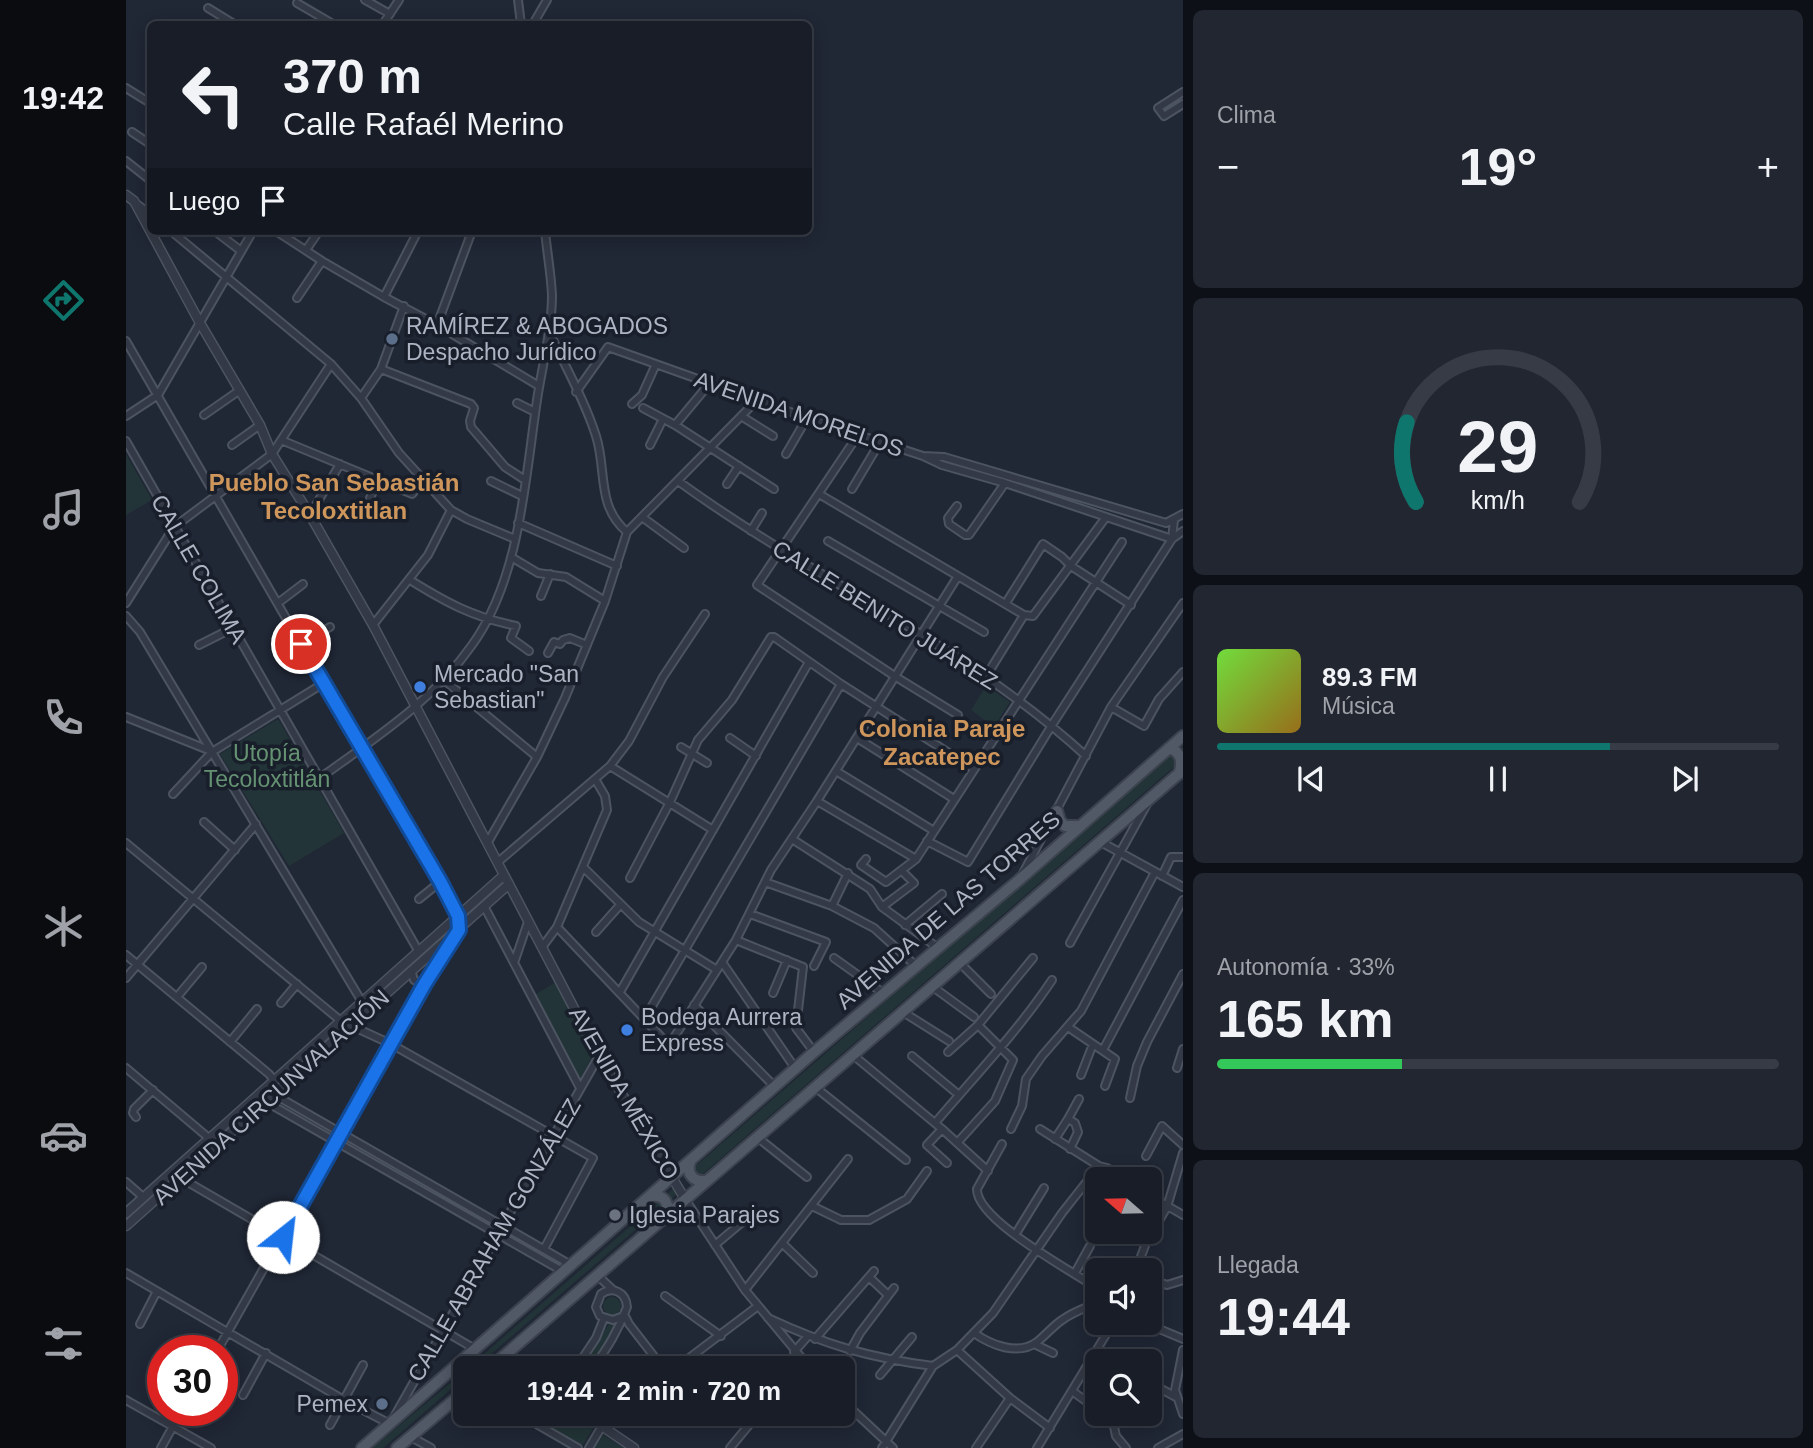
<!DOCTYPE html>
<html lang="es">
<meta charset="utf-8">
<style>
body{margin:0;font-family:Helvetica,sans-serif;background:#212630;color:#f1f3f6;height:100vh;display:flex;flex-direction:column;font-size:26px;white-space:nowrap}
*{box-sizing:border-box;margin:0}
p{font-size:23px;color:#9fa2a8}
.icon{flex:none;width:38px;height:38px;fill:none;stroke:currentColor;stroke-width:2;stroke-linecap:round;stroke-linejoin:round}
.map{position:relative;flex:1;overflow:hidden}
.sheet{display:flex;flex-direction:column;gap:10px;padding:10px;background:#0d1016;width:630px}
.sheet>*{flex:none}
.banner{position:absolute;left:21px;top:21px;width:665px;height:214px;border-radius:10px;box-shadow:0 4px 18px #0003,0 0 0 2px #363b45;background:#181d28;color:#f1f3f6;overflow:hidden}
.needle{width:46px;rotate:290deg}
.buttons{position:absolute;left:959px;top:1167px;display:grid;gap:14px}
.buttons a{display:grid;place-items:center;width:77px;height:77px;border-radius:10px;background:#181d28;box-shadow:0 4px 18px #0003,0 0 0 2px #363b45;font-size:35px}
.speed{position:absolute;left:21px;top:1335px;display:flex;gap:14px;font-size:35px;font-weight:700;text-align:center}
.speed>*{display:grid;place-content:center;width:91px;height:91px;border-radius:50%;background:#181d28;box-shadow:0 4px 18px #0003,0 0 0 2px #363b45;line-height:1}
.speed .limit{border:10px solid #d22;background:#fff;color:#111}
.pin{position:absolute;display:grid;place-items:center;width:60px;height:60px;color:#fff;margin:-30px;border:4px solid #fff;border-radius:50%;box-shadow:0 2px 7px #0007}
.me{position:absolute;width:77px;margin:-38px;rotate:29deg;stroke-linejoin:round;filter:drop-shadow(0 0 5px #0008)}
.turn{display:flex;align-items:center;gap:24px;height:147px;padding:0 21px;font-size:32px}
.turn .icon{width:91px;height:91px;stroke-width:2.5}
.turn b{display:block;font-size:49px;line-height:60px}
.then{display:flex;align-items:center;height:66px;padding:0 21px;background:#0003;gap:14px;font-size:26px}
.big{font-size:52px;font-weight:700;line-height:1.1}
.sheet .card{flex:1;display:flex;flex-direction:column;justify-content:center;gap:10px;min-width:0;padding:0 24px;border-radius:10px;background:#212630}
.sheet .dial{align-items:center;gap:0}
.dial svg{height:182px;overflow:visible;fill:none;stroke:#363b45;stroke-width:7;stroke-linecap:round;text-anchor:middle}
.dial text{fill:#f1f3f6;stroke:none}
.song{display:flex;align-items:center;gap:21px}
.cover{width:84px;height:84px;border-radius:10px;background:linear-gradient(135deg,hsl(100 70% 55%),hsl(40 70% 35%))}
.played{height:7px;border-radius:4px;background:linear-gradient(90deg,#0f766e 70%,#363b45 70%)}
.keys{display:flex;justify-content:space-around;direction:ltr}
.heat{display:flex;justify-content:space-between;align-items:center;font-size:38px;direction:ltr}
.charge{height:10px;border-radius:5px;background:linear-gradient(90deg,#34c759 33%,#363b45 0)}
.trip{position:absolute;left:327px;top:1356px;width:402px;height:70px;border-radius:10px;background:#181d28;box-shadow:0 4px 18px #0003,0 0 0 2px #363b45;font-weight:700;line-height:70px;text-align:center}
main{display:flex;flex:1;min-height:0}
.dock{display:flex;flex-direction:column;width:126px;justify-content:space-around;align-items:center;background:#0a0c10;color:#9fa2a8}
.dock .icon{width:49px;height:49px}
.dock .current{color:#0f766e}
.dock b{font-size:32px;color:#f1f3f6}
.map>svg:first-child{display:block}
</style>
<main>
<nav class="dock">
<b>19:42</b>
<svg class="icon current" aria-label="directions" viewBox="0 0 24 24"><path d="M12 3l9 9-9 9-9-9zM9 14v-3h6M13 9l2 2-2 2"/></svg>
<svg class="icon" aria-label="music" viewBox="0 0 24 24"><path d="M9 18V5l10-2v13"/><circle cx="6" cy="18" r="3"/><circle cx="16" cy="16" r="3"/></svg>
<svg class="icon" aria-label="phone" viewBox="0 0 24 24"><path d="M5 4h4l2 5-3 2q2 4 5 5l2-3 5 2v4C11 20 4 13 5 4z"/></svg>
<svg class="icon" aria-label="climate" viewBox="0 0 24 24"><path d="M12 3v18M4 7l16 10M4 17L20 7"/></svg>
<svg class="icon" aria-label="car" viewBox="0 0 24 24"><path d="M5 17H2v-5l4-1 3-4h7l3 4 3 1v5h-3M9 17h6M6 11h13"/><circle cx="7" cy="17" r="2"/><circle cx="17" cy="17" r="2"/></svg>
<svg class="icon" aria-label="filters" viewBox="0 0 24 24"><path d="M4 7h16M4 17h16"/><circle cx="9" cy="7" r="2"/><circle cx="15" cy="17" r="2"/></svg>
</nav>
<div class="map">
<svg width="1057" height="1448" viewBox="0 0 1057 1448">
<rect width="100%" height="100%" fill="#202735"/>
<path fill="#223437" d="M0,454L26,500L0,515Z
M860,686L884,702L868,727L845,710Z
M152,719L218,833L163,866L94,754Z
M1057,743V759L564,1185L557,1177Z
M433,980L470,1049L453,1081L407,996Z
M547,1189L551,1194L349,1368H342Z
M477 1306a9 9 0 1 1 18 0a9 9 0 1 1-18 0Z
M483,1324L493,1325L463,1368H452Z
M339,1371V1377L257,1448H246Z
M415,1414H449L469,1425L457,1445L412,1420Z
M477,1435L498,1448H469Z"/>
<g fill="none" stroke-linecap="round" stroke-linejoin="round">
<g stroke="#4d5461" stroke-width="10">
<path id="minor" d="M239,0L264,14
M392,0L395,24
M171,3L207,24
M82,8L108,24
M257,24L273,0
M407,24L421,0
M0,88L24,103
M1057,92L1032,108L1038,116L1057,104
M6,132L24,144
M0,161L24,180
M12,205L24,214
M45,231L205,364L235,398L273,453L325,510L341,519L389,539
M89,231L115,251
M150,231L196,261L258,297L311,325L413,386
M180,250L193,231
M258,297L292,231
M171,298L196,261
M311,325L346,231
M423,332C439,366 459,401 470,436C481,470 470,506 501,532
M0,341L332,916L333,930L298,985L91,1351
M255,369L345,404L348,408L344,421L345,427L379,467L399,480
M450,392L482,347L681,418L797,456L816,465L879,483L1046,539L1057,531
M235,398L255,369L278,306
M391,403L409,412
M506,404L516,395L530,364
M517,408L549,425L648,489
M78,415L114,390
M0,416L32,395L127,231
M615,416L647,436
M549,425L584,383
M732,435L631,585L770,677L832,715
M155,440L286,494L298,480
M0,441L293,952
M106,445L134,425
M524,445L537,419
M660,454L681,418
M797,456L818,457L1040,523L1057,514
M365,481L396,496
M552,481C684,577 839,645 960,756
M601,484L613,466
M726,489L754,442
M693,494L898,615
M244,498L253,478
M831,506L822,518L823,524L839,535H843L879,483
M184,515L214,464
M516,517L558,548
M392,523L491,566
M625,531L636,513
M702,541L858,632
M385,557L412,573L440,577L479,601
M284,580C321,603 347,617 390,626L385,638L403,651
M415,596L424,574
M0,603L48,527L146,454L205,364
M152,603L177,584
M880,603L917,544L936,557L945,566L1005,605
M0,616L14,632L236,1002
M247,625L302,555L325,510
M175,644L204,627
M73,645L107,628
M422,653L428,642L434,644L437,640L444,638L461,645
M859,678L898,615L907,616L980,517
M318,680L411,757
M985,707L1018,726L1033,699L1057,672
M0,717L85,751
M604,738L630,756
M731,738L828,799
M555,747L581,763
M484,766L587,830
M710,771L808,831
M194,778C249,738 307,701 346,645C394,579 399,480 411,400C416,366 426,330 426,295C425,274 421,252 419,231
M47,794L86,752L198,683
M691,801L790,859
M78,822L109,850
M666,839L744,889L756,907L812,948
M801,841L842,862L926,725L1046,539L1048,520
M973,841L1057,887
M362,842L411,757L439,698L479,601L501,532L631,400
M0,843L215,1021L265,1044L467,1158L418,1249
M740,859L735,865L760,882L790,859L996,542
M372,862L484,766L503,741L537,677L579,614
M457,867L513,922L591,970
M896,875L985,707L1057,603
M1036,876L1045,857H1057
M504,878L544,802L572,740L606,700L645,637H648L715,684L848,769
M639,882L706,906L748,928L790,966
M293,899L314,882
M358,906L454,1088
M706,906L722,873
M756,907L788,883L776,871
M624,914L700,942L688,966
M779,925L816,894
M431,927L539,1041L543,1042L547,1039L610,940L645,870L691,801L832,576
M470,932L494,905
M610,940L677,967L670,1028L688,1052
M944,943L1021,804
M417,946L431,927L481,810L479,796L469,779
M0,955L143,1074C151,1082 148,1092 156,1099L445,1265
M708,958L757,993
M596,962L669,1068
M388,963L402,922
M834,963L865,994
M285,970L288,980L298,985
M0,978L130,824
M807,987L848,1017
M494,992L683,662
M647,993L661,960
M51,997L76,967
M155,1003L171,984
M568,1005L649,1087
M777,1012L823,1041
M519,1018L715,684
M942,1027L989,1059L979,1086
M104,1042L131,1009
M977,1050L1057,900
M822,1052L852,1025L907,958
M727,1055L816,1129L862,1171
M786,1056L833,1095
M0,1068L84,1139
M1051,1068L1057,1049
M955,1075L967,1044
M689,1087L780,1160
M141,1089L144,1102L149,1107L438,1272
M1004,1098L1011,1066L1021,1042L1057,974
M10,1117L7,1113L8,1109L27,1090
M809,1123C849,1076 892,1031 926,980
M816,1129L801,1145L821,1163
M885,1129L896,1106L900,1079L916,1056L955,1011L1029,872
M914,1129L973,1166L981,1168L999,1180
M631,1137L681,1177
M929,1139L942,1119
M832,1142L869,1101L887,1060L852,1025
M876,1144L851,1189C850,1220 946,1271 971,1288
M944,1149L952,1132L949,1123L942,1119L953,1099
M1020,1156L1036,1126L1057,1145
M53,1177L349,1349
M0,1182L17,1197
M1024,1196L1057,1215
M559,1199L619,1290L684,1368
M686,1206L715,1220H743L781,1199L801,1171
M889,1235L918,1188
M656,1243L687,1273
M589,1245L621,1218
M1010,1270L1020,1243L1041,1207L1057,1153
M0,1273L218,1400L264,1424L473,1056
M949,1273L964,1246
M471,1275L487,1290
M743,1277L762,1295
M1024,1279L1041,1285L1057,1280
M619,1290L722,1159
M539,1296L595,1336
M498,1314L503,1324L537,1368
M642,1318C700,1345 744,1358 807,1366
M1019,1323L1057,1339
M14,1324L31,1291
M848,1333C865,1345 892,1356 911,1342C920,1335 927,1326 936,1320C947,1312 959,1308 971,1303
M689,1339L748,1271
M908,1344L927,1353
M831,1350L884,1398L924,1428
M1057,1350L1049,1390L1057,1414
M724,1351L734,1333L768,1288
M668,1352L682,1336
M450,1368L470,1338L478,1318
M467,1368C482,1347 492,1331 501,1307C500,1292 487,1286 475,1294L470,1307L474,1316L487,1320L495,1317
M550,1368L632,1306
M754,1375L786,1337
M1024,1383L1050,1397
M946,1391L971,1409
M117,1395L140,1353
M0,1400L85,1448
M718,1402L767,1448
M411,1414L410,1421L412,1425L452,1448
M977,1414L987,1422L990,1436L1000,1448
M204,1425L237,1365
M285,1437L305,1448
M35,1448L56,1410
M463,1448L476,1426
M604,1448L632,1414
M756,1448L807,1366L831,1350L867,1313L936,1213L973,1166
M850,1448L884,1398
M911,1448L987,1323
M1032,1448L1057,1434"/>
</g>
<g stroke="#4d5461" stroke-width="11">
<path id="tertiary" d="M0,195L8,201L74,323L134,425L146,454L184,515L247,625L473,1056L559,1199
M0,1213L378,875
M0,1226L383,884
M374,1359L389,1368
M458,1414L508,1448"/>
</g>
<g stroke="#3c434f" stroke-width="14">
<path id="primary" d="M1043,748C1056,752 1057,763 1053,774
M931,811L934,821L939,826H952
M564,1162C560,1173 567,1182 579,1181
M525,1196C538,1194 545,1204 539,1215
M364,1368L1057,770
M236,1448L688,1052L893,880L1057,736
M271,1448L340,1390"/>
</g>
<use href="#minor" stroke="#333946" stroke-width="6"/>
<use href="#tertiary" stroke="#333946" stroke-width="8"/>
<use href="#primary" stroke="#515866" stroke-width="10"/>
</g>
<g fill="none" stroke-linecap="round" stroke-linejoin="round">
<g stroke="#114b97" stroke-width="18">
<path id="route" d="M157,1237L298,985L333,930L332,916L314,881L175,644"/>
</g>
<use href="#route" stroke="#1a73e8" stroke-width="12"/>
</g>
<g fill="#5c6f8a" stroke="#191f2a" stroke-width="2.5">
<circle cx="266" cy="339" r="7"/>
<circle cx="256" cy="1404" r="7"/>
</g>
<g fill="#3f7fe0" stroke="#191f2a" stroke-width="2.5">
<circle cx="294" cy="687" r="7"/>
<circle cx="501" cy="1030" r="7"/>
</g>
<circle fill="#6b7280" stroke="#191f2a" stroke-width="2.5" cx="489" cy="1215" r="7"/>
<g text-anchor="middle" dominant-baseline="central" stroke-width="7" stroke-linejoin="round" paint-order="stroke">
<g font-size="23" fill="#adb4c3" stroke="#191f2a" text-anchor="start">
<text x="280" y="326">RAMÍREZ &amp; ABOGADOS<tspan x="280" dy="26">Despacho Jurídico</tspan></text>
<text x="308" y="674">Mercado "San<tspan x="308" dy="26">Sebastian"</tspan></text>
<text x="515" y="1017">Bodega Aurrera<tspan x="515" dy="26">Express</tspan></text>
<text x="503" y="1215">Iglesia Parajes</text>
<text x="242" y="1404" text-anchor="end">Pemex</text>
</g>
<g font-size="23" fill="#adb4c3" stroke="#191f2a">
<text transform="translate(673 414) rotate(19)">AVENIDA MORELOS</text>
<text transform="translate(73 569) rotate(60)">CALLE COLIMA</text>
<text transform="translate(759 615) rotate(32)">CALLE BENITO JUÁREZ</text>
<text transform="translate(822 910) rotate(-41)">AVENIDA DE LAS TORRES</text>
<text transform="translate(498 1093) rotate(60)">AVENIDA MÉXICO</text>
<text transform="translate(145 1097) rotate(-42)">AVENIDA CIRCUNVALACIÓN</text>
<text transform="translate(368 1240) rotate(-60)">CALLE ABRAHAM GONZÁLEZ</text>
</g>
<g font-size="23" fill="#659273" stroke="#191f2a">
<text x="141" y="753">Utopía<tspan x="141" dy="26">Tecoloxtitlán</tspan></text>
</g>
<g font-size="24" font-weight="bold" fill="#cf965b" stroke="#191f2a">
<text x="208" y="482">Pueblo San Sebastián<tspan x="208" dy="28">Tecoloxtitlan</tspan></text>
<text x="816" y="728">Colonia Paraje<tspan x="816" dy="28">Zacatepec</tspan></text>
</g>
</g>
</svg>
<div class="buttons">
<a><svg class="needle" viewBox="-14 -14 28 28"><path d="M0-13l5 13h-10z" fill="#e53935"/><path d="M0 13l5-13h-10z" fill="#9fa2a8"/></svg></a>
<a><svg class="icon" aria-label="sound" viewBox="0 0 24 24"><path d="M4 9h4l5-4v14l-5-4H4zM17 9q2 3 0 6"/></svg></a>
<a><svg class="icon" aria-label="search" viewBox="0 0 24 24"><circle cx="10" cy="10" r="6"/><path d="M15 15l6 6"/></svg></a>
</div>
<div class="speed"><div class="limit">30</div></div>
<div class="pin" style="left:175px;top:644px;background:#d93025"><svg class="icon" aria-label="arrive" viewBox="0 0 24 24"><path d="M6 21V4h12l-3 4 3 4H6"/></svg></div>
<svg class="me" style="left:157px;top:1237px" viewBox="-20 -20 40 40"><circle r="19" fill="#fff"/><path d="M0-13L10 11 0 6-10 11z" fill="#1a73e8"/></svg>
<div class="trip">19:44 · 2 min · 720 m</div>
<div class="banner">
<div class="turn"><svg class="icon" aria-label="left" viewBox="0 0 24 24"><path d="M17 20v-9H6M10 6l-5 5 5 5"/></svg><div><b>370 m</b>Calle Rafaél Merino</div></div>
<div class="then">Luego<svg class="icon" aria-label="arrive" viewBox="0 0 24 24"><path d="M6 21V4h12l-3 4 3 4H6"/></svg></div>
</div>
</div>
<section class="sheet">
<div class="card"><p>Clima</p>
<div class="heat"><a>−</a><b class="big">19°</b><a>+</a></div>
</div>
<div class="card dial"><svg viewBox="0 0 100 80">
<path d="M14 69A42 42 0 1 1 86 69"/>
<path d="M14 69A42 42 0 0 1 10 34" stroke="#0f766e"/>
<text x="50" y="56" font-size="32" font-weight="700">29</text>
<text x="50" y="72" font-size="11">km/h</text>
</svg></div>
<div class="card">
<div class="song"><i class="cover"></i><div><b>89.3 FM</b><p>Música</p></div></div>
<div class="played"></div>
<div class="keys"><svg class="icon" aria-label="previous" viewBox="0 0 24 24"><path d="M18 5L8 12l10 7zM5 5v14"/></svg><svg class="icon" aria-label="pause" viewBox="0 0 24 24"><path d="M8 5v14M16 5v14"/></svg><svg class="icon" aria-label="next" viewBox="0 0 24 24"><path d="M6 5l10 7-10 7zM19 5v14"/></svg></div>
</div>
<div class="card"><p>Autonomía · 33%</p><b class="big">165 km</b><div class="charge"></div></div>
<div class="card"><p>Llegada</p><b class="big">19:44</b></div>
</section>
</main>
